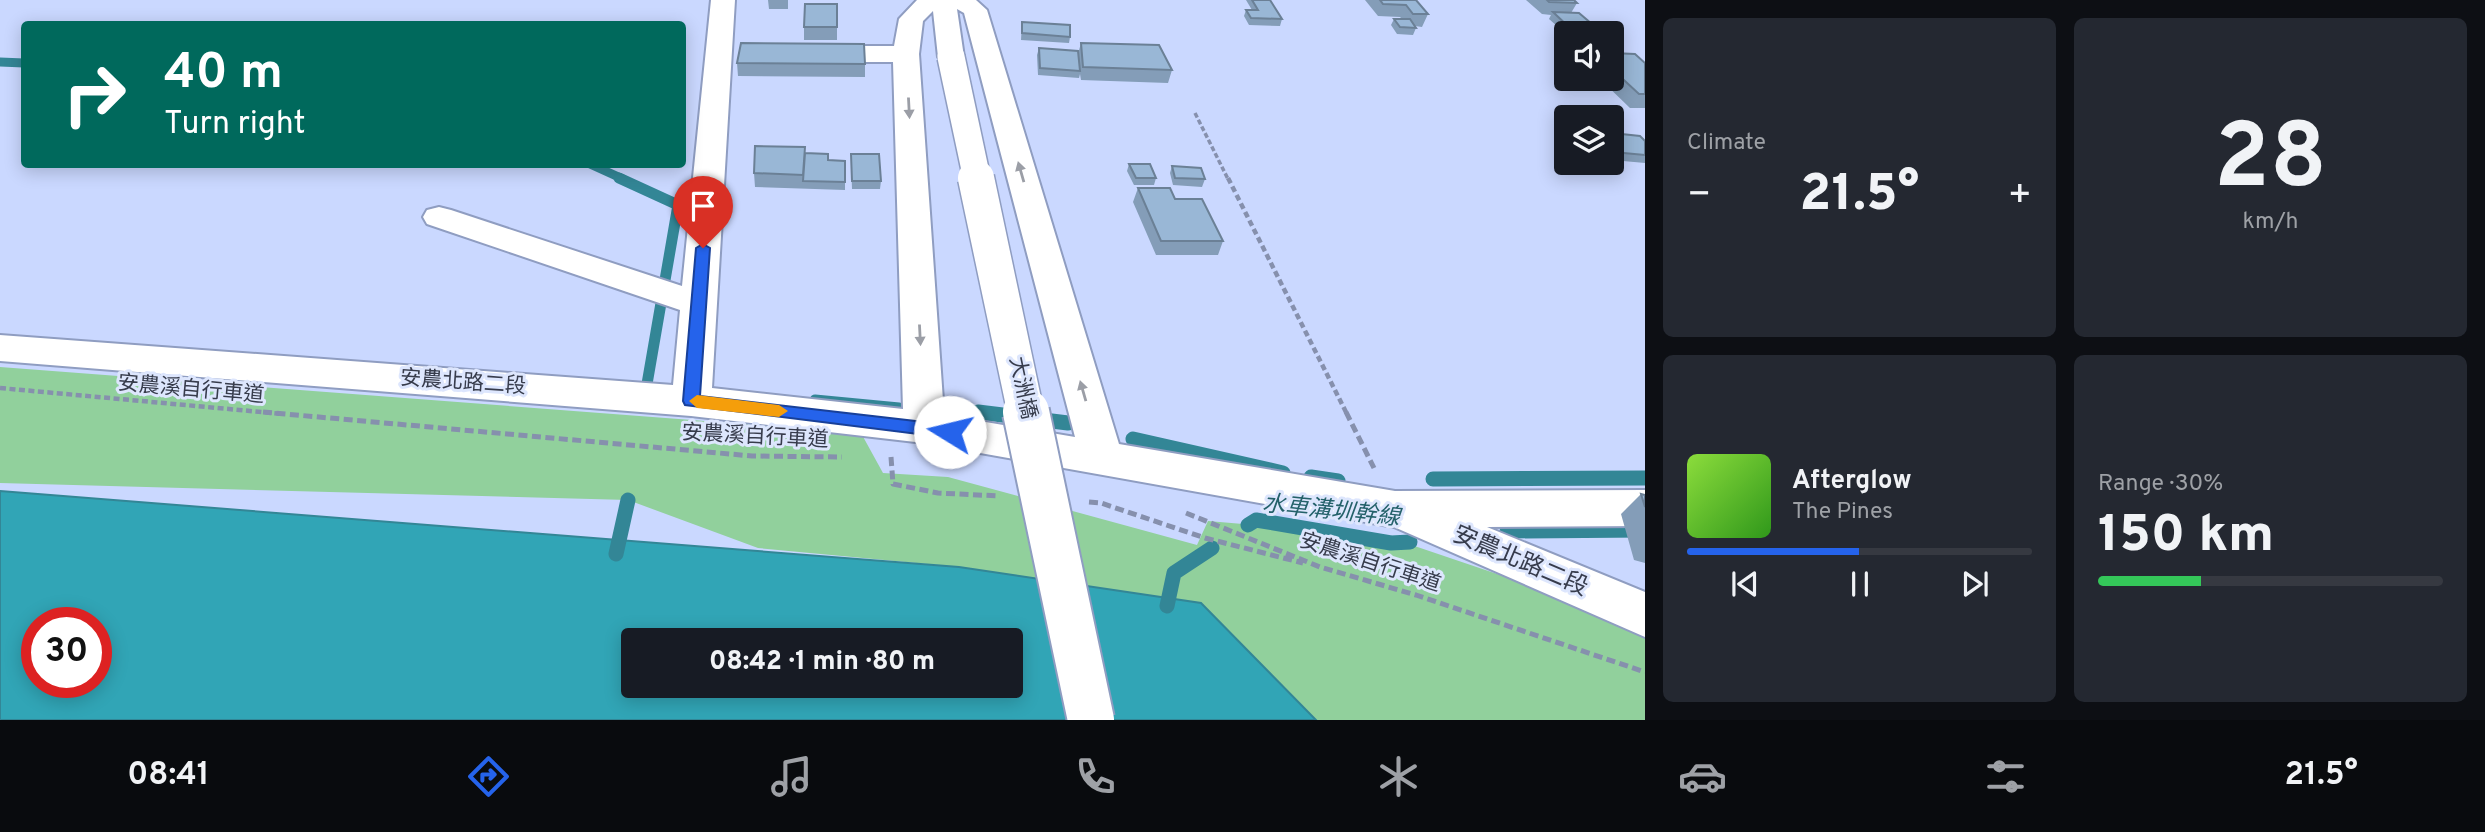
<!DOCTYPE html>
<meta charset="utf-8">
<style>
body{margin:0;font-family:Overpass,"Noto Sans TC",sans-serif;background:#242831;color:#f1f3f6;height:100vh;display:flex;flex-direction:column;font-size:26px;white-space:nowrap}
*{box-sizing:border-box;margin:0}
p{font-size:23px;color:#9ea1a6}
.icon{flex:none;width:38px;height:38px;fill:none;stroke:currentColor;stroke-width:2;stroke-linecap:round;stroke-linejoin:round}
.map{position:relative;flex:1;overflow:hidden}
.drawer{display:flex;flex-direction:column;gap:18px;padding:18px;background:#0d0f14;width:840px}
.drawer>*{flex:none}
.banner{position:absolute;left:21px;top:21px;width:665px;height:147px;border-radius:7px;box-shadow:0 4px 18px #0003;background:#00695c;color:#fff;overflow:hidden}
.tools{position:absolute;left:1554px;top:21px;display:grid;gap:14px}
.tools a{display:grid;place-items:center;width:70px;height:70px;border-radius:7px;background:#171b24;box-shadow:0 4px 18px #0003;font-size:35px}
.speed{position:absolute;left:21px;top:607px;display:flex;gap:14px;font-size:35px;font-weight:700;text-align:center}
.speed>*{display:grid;place-content:center;width:91px;height:91px;border-radius:50%;background:#171b24;box-shadow:0 4px 18px #0003;line-height:1}
.speed .limit{border:10px solid #d22;background:#fff;color:#111}
.pin{position:absolute;display:grid;place-items:center;width:60px;height:60px;color:#fff;margin:-72px -30px;border-radius:50% 50% 50% 0;rotate:-45deg;box-shadow:0 0 7px #0007}
.pin .icon{rotate:45deg}
.me{position:absolute;width:77px;margin:-38px;rotate:279deg;stroke-linejoin:round;filter:drop-shadow(0 0 5px #0008)}
.turn{display:flex;align-items:center;gap:24px;height:147px;padding:0 28px;font-size:32px}
.turn .icon{width:91px;height:91px;stroke-width:2.5}
.turn b{display:block;font-size:49px;line-height:60px}
.big{font-size:52px;font-weight:800;line-height:1.1}
.drawer .card{flex:1;display:flex;flex-direction:column;justify-content:center;gap:10px;min-width:0;padding:0 24px;border-radius:10px;background:#242831}
.drawer .dial{align-items:center;gap:0}
.dial b{font-size:91px;line-height:1}
.song{display:flex;align-items:center;gap:21px}
.cover{width:84px;height:84px;border-radius:10px;background:linear-gradient(135deg,hsl(90 70% 55%),hsl(110 70% 35%))}
.played{height:7px;border-radius:4px;background:linear-gradient(90deg,#2563eb 50%,#363941 50%)}
.keys{display:flex;justify-content:space-around;direction:ltr}
.heat{display:flex;justify-content:space-between;align-items:center;font-size:38px;direction:ltr}
.charge{height:10px;border-radius:5px;background:linear-gradient(90deg,#34c759 30%,#363941 0)}
.drawer .tiles{flex:1;display:grid;gap:18px;grid-template-columns:repeat(2,1fr)}
.trip{position:absolute;left:621px;top:628px;width:402px;height:70px;border-radius:7px;background:#171b24;box-shadow:0 4px 18px #0003;font-weight:800;line-height:70px;text-align:center}
.dock{display:flex;height:112px;justify-content:space-around;align-items:center;background:#090b0e;color:#9ea1a6}
.dock .icon{width:49px;height:49px}
.dock .active{color:#2563eb}
.dock b{font-size:32px;color:#f1f3f6}
main{display:flex;flex:1;min-height:0}
.map>svg:first-child{display:block}
</style>
<main>
<div class="map">
<svg width="1645" height="720" viewBox="0 0 1645 720">
<rect width="100%" height="100%" fill="#cad8ff"/>
<path fill="#91d09c" d="M0,367L861,433L883,473L948,477L1197,545L1208,521L1385,536L1645,624V720H1316L1201,603L959,567L758,548L628,500L0,483Z"/>
<path fill="#31a5b6" stroke="#338696" stroke-width="2" fill-rule="evenodd" d="M0,491L959,567L1201,603L1316,720H0ZM37,623H96V682H37ZM634,640H1012V686H634Z"/>
<g fill="none" stroke-linecap="round" stroke-linejoin="round">
<path stroke="#338696" stroke-width="9" d="M0,62L24,63
M590,164L623,179"/>
<path stroke="#338696" stroke-width="11" d="M619,178L678,205L647,384
M815,400L899,408
M972,411L992,414"/>
<path stroke="#338696" stroke-width="15" d="M978,412L1068,423
M1133,439L1283,473
M1311,477L1338,481
M1433,479L1645,478
M1248,525L1256,520L1391,543L1410,542
M1507,531L1645,530
M616,554L628,500
M1167,606L1174,573L1212,548"/>
<g stroke="#8f9dc1" stroke-width="4">
<path id="minor" d="M711,0H735L712,388L903,409L893,62H812L803,59L799,54L803,49L812,46H894L899,19L917,0H976L987,10L1119,444L1395,491L1645,490V526L1487,527L1645,592V637L1394,527L924,443L691,416L0,361V335L673,385L680,310L427,224L423,217L427,210L439,207L451,210L682,286ZM957,9L964,13L1075,437L944,415L919,54L923,21L933,11L938,57L942,63H960L964,57Z"/>
</g>
<path stroke="#8690ad" stroke-width="3.5" stroke-dasharray="5 2.5" stroke-linecap="butt" d="M1195,113L1228,179"/>
<path stroke="#8690ad" stroke-width="4.5" stroke-dasharray="6 3.5" stroke-linecap="butt" d="M1228,178L1347,414
M0,388L283,414"/>
<path stroke="#8690ad" stroke-width="5" stroke-dasharray="9 4.5" stroke-linecap="butt" d="M263,412L752,456L842,457
M1346,412L1374,468
M891,457L893,484L938,493L1000,496
M1089,502L1101,503L1205,538L1303,563
M1186,513L1320,567L1416,595L1645,672"/>
<use href="#minor" fill="#fff" fill-rule="evenodd"/>
<g stroke="#8f9dc1" stroke-width="30" stroke-linecap="butt">
<path id="minor-bridge-far2" d="M951,57L977,179"/>
</g>
<g stroke="#8f9dc1" stroke-width="39" stroke-linecap="butt">
<path id="minor-bridge-far1" d="M976,178L1026,414"/>
</g>
<g stroke="#8f9dc1" stroke-width="50" stroke-linecap="butt">
<path id="minor-bridge" d="M1026,412L1091,720"/>
</g>
<use href="#minor-bridge-far2" stroke="#fff" stroke-width="27"/>
<use href="#minor-bridge-far1" stroke="#fff" stroke-width="36"/>
<use href="#minor-bridge" stroke="#fff" stroke-width="46"/>
</g>
<path fill="#849db8" d="M768,0H788V9H769Z
M1246,0H1270L1282,19L1280,26L1249,25L1244,16L1246,10H1252Z
M1365,0H1416L1428,14L1422,27L1415,26L1416,28L1413,35L1397,34L1391,25L1394,19H1402L1400,17L1378,16Z
M1526,0H1574L1577,3L1571,13L1599,30L1597,33H1566V34L1549,19L1551,15L1542,14Z
M837,4V40H804V27Z
M1022,22L1070,37L1069,43L1021,40Z
M1081,43L1172,70L1168,83L1081,80L1080,74L1079,78L1038,75L1037,55L1039,48L1078,54Z
M1612,53L1645,63V108H1630L1600,79H1612Z
M737,63L865,64V77L738,76Z
M1612,133L1645,141V163L1612,160Z
M805,147V153L828,160L845,161V190L755,187L754,173Z
M851,161L881,181L880,189H852Z
M1129,164L1156,178L1154,185H1134L1127,171Z
M1172,166L1205,179L1202,187L1173,185L1170,173Z
M1138,188L1175,199L1223,241L1218,255H1156L1133,202Z
M1641,494L1645,495V563L1634,560L1621,514Z"/>
<path fill="#99b7d6" stroke="#6b8096" stroke-width="2" d="M1252,0H1270L1282,19L1251,18L1246,10H1258Z
M1380,0H1416L1428,14H1413L1406,5L1383,4Z
M1547,0H1574L1577,3L1549,2Z
M805,4H837V27H804Z
M1553,12L1579,13L1599,30H1572Z
M1394,19H1410L1416,28L1400,27Z
M1022,22L1070,25V37L1022,33Z
M741,43L864,44L865,64L737,63Z
M1081,43L1159,45L1172,70L1083,67Z
M1039,48L1078,51L1080,71L1040,68Z
M1612,53L1635,54L1645,63V94H1639L1612,69Z
M1612,133L1640,136L1645,141V155L1613,152L1612,151Z
M755,146L805,147L803,175L754,173Z
M805,153L828,154V160L845,161V182L803,181Z
M851,154H879L881,181H852Z
M1129,164H1150L1156,178H1136Z
M1172,166L1201,168L1205,179L1175,178Z
M1138,188H1170L1175,199H1202L1223,241H1161Z
M1641,494L1645,495V507Z"/>
<defs><path id="oneway-solid" d="M-6-.8H1V-3.2L6.5 0L1 3.2V.8H-6Z" transform="scale(1.75)"/></defs>
<g fill="#9b9ea6">
<use href="#oneway-solid" transform="translate(909 108) rotate(87)"/>
<use href="#oneway-solid" transform="translate(1021 172) rotate(-106)"/>
<use href="#oneway-solid" transform="translate(920 335) rotate(87)"/>
<use href="#oneway-solid" transform="translate(1083 391) rotate(-106)"/>
</g>
<path fill="#2563eb" stroke="#184099" stroke-width="2" d="M703,244L710,248L700,396L950,425L958,432L956,436L950,438L685,405L683,401L696,248Z"/>
<path fill="#f59e0b" d="M697,395L779,405L788,411L779,417L697,408L689,401Z"/>
<g text-anchor="middle" dominant-baseline="central" stroke-width="6" stroke-linejoin="round" paint-order="stroke">
<g font-size="21" fill="#373c4c" stroke="#dde6fd">
<text transform="translate(463 383) rotate(4)">安農北路二段</text>
<text transform="translate(1022 388) rotate(78)">大洲橋</text>
<text transform="translate(191 390) rotate(5)">安農溪自行車道</text>
<text transform="translate(755 437) rotate(3)">安農溪自行車道</text>
<text transform="translate(1370 563) rotate(18)">安農溪自行車道</text>
</g>
<g font-size="23" font-style="italic" fill="#24616a" stroke="#dde6fd">
<text transform="translate(1331 512) rotate(6)">水車溝圳幹線</text>
</g>
<g font-size="24" fill="#373c4c" stroke="#dde6fd">
<text transform="translate(1520 562) rotate(23)">安農北路二段</text>
</g>
</g>
</svg>
<div class="tools">
<a><svg class="icon" aria-label="sound" viewBox="0 0 24 24"><path d="M4 9h4l5-4v14l-5-4H4zM17 9q2 3 0 6"/></svg></a>
<a><svg class="icon" aria-label="layers" viewBox="0 0 24 24"><path d="M12 4l9 5-9 5-9-5zM3 14l9 5 9-5"/></svg></a>
</div>
<div class="speed"><div class="limit">30</div></div>
<div class="pin" style="left:703px;top:248px;background:#d93025"><svg class="icon" aria-label="arrive" viewBox="0 0 24 24"><path d="M6 21V4h12l-3 4 3 4H6"/></svg></div>
<svg class="me" style="left:950px;top:432px" viewBox="-20 -20 40 40"><circle r="19" fill="#fff"/><path d="M0-13L10 11 0 6-10 11z" fill="#2563eb"/></svg>
<div class="trip">08:42 · 1 min · 80 m</div>
<div class="banner">
<div class="turn"><svg class="icon" aria-label="right" viewBox="0 0 24 24"><path d="M7 20v-9h11M14 6l5 5-5 5"/></svg><div><b>40 m</b>Turn right</div></div>
</div>
</div>
<section class="drawer">
<div class="tiles">
<div class="card"><p>Climate</p>
<div class="heat"><a>−</a><b class="big">21.5°</b><a>+</a></div>
</div>
<div class="card dial"><b>28</b><p>km/h</p></div>
<div class="card">
<div class="song"><i class="cover"></i><div><b>Afterglow</b><p>The Pines</p></div></div>
<div class="played"></div>
<div class="keys"><svg class="icon" aria-label="previous" viewBox="0 0 24 24"><path d="M18 5L8 12l10 7zM5 5v14"/></svg><svg class="icon" aria-label="pause" viewBox="0 0 24 24"><path d="M8 5v14M16 5v14"/></svg><svg class="icon" aria-label="next" viewBox="0 0 24 24"><path d="M6 5l10 7-10 7zM19 5v14"/></svg></div>
</div>
<div class="card"><p>Range · 30%</p><b class="big">150 km</b><div class="charge"></div></div>
</div>
</section>
</main>
<nav class="dock">
<b>08:41</b>
<svg class="icon active" aria-label="directions" viewBox="0 0 24 24"><path d="M12 3l9 9-9 9-9-9zM9 14v-3h6M13 9l2 2-2 2"/></svg>
<svg class="icon" aria-label="music" viewBox="0 0 24 24"><path d="M9 18V5l10-2v13"/><circle cx="6" cy="18" r="3"/><circle cx="16" cy="16" r="3"/></svg>
<svg class="icon" aria-label="phone" viewBox="0 0 24 24"><path d="M5 4h4l2 5-3 2q2 4 5 5l2-3 5 2v4C11 20 4 13 5 4z"/></svg>
<svg class="icon" aria-label="climate" viewBox="0 0 24 24"><path d="M12 3v18M4 7l16 10M4 17L20 7"/></svg>
<svg class="icon" aria-label="car" viewBox="0 0 24 24"><path d="M5 17H2v-5l4-1 3-4h7l3 4 3 1v5h-3M9 17h6M6 11h13"/><circle cx="7" cy="17" r="2"/><circle cx="17" cy="17" r="2"/></svg>
<svg class="icon" aria-label="filters" viewBox="0 0 24 24"><path d="M4 7h16M4 17h16"/><circle cx="9" cy="7" r="2"/><circle cx="15" cy="17" r="2"/></svg>
<b>21.5°</b>
</nav>
